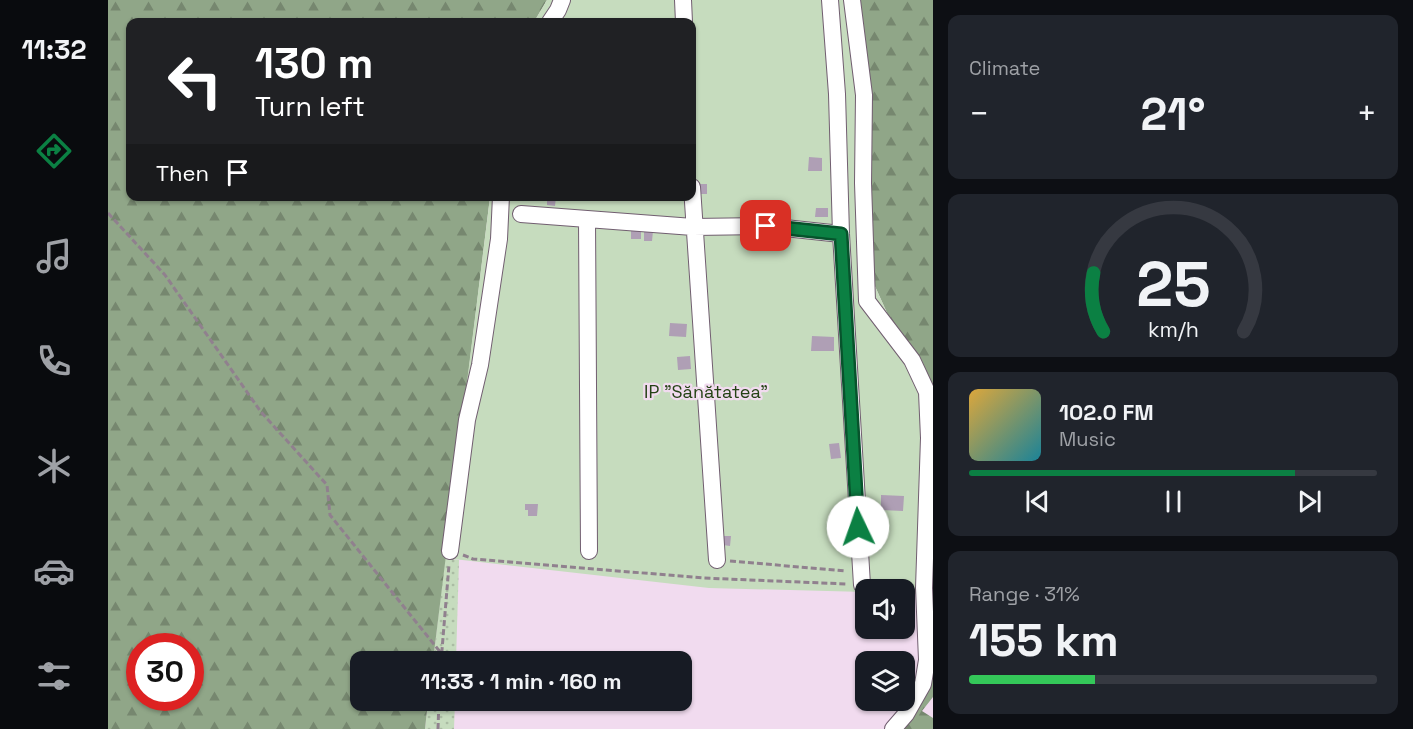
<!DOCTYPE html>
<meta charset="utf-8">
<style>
body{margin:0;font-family:"Space Grotesk",sans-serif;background:#20242c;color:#f1f3f6;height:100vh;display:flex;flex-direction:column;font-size:22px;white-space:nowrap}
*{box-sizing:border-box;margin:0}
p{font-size:20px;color:#9ea1a6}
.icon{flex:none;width:33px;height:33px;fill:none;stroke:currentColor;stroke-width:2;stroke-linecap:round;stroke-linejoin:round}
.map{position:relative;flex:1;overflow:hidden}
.side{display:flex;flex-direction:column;gap:15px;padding:15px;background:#0d0f14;width:480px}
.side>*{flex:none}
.top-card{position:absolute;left:18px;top:18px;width:570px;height:183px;border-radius:12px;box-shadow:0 2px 4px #0004;background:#202124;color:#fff;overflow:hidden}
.buttons{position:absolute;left:747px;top:579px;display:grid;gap:12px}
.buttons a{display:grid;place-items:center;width:60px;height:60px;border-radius:12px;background:#171b24;box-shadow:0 2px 4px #0004;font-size:30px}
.speed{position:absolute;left:18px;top:633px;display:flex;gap:12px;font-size:30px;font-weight:700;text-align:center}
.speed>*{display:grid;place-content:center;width:78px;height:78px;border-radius:50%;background:#171b24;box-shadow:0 2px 4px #0004;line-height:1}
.speed .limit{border:9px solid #d22;background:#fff;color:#111}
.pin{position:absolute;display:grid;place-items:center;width:51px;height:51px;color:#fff;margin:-26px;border-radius:12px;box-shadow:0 3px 9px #0006}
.me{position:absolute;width:66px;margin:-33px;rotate:357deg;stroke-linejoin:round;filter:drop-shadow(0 0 4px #0008)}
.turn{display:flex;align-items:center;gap:21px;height:126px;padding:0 30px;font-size:27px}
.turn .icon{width:78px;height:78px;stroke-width:2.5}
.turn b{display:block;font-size:42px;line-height:51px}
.then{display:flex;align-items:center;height:57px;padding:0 30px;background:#0003;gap:12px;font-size:22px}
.big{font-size:45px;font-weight:800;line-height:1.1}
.side .card{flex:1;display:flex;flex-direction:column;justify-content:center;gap:9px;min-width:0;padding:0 21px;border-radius:12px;background:#20242c}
.side .dial{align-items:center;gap:0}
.dial svg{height:156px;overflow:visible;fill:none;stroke:#363941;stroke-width:7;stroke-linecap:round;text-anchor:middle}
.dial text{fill:#f1f3f6;stroke:none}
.song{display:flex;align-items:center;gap:18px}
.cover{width:72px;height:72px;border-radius:9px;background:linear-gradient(135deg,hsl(40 70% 55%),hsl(190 70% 35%))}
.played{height:6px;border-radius:3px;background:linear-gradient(90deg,#0b8043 80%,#363941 80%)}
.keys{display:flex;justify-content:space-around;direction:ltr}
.heat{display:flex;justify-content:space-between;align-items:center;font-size:33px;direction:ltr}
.charge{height:9px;border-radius:4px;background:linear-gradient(90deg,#34c759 31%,#363941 0)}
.trip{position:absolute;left:242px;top:651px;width:342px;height:60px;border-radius:12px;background:#171b24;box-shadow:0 2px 4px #0004;font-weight:800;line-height:60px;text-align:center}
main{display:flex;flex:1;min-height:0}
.tab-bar{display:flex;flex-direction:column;width:108px;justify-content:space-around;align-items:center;background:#090b0e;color:#9ea1a6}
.tab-bar .icon{width:42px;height:42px}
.tab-bar .active{color:#0b8043}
.tab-bar b{font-size:27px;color:#f1f3f6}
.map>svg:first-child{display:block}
</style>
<main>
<nav class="tab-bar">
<b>11:32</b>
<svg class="icon active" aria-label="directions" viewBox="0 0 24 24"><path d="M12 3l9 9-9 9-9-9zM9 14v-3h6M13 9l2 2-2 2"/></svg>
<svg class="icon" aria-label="music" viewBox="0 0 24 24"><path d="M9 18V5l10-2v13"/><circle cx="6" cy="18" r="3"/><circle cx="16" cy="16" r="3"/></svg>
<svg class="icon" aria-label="phone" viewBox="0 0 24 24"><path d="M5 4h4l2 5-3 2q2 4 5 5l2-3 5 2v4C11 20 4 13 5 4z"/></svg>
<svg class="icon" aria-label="climate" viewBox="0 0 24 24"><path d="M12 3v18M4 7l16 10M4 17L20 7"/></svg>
<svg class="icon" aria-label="car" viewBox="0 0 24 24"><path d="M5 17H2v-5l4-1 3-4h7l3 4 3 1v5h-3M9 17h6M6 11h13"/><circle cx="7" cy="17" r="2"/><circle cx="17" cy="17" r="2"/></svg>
<svg class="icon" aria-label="filters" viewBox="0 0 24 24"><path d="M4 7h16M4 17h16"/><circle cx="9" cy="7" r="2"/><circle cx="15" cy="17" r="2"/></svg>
</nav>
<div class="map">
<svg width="825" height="729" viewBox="0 0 825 729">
<defs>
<pattern id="grass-dots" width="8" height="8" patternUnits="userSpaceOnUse" patternTransform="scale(1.5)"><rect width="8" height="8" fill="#c6dcbe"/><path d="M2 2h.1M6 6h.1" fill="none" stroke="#aabca3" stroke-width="1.8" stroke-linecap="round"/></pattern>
<pattern id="forest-firs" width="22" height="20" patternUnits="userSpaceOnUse" patternTransform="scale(1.5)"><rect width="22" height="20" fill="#90a688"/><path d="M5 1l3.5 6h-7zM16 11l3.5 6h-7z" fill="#76876f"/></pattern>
</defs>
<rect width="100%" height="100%" fill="#f1dbef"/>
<path fill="url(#grass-dots)" d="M337,558L351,560L348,661L325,662Z
M320,701H347L346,729H317Z"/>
<path fill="url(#forest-firs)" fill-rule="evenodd" d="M0,0H439L426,22H22V196L382,197L325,661L252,662V700L320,701L317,729H0ZM32,646H82V698H32Z
M750,0H825V391L812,359L780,315L761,273Z
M825,651V697L814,711L825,718V729H791Z"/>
<path fill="#c6dcbe" d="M439,0H750L761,273L780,315L812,359L825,538L824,607L810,594H797L796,590H758L757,592L601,588L337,558L382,197L584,196V22H426Z"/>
<path fill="#af9fb5" d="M701,157L714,158V171H700Z
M591,184H599V194H591Z
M439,196L448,197L447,206L439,205Z
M708,208H720V217H707Z
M523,228H533V239H523Z
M536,230L545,231L544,241H536Z
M562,323L579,324L578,337L561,336Z
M704,336L726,337V351H703Z
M582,356L583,369L570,370L569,357Z
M731,443L733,458L723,459L721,444Z
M773,495L796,496L795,511L773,510Z
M417,504H430L429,516H420V510H417Z
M615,536H623L622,546L615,545Z"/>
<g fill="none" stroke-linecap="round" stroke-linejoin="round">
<g stroke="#715e70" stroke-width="18">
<path id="minor" d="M575,0L576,22
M722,0L729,94L733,234L754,585
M744,0L756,95L755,183L759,301L804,360L819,392L821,438L816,588L819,660L815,684L798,714L785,729
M442,22L450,10L454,0
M584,187L609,560
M413,214L585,227L658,226L733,234
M479,219L481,551
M342,551L359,420L372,365L391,239L393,196"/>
</g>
<path stroke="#90808e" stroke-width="3" stroke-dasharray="6 3" stroke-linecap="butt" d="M0,213L57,275L153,412L219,485L222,515L333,653
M355,555L365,559L596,578L739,584
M622,561L738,571
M767,585L802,587
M333,662L341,565
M330,729L331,700"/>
<use href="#minor" stroke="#fff" stroke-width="16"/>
</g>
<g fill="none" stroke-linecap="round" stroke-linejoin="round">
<g stroke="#07532c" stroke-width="15">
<path id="route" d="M658,226L733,234L750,527"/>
</g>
<use href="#route" stroke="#0b8043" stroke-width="10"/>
</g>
<g text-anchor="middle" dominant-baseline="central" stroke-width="4.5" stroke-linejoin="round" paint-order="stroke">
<g font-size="18" fill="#244215" stroke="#f1dbef">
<text x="598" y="391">IP "Sănătatea"</text>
</g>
</g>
</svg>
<div class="buttons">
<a><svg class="icon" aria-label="sound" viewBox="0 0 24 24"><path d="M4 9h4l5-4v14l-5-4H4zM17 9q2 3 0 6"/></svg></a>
<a><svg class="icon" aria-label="layers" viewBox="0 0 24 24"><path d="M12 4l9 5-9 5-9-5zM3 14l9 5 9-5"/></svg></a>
</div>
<div class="speed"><div class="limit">30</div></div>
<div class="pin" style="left:658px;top:226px;background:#d93025"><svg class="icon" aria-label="arrive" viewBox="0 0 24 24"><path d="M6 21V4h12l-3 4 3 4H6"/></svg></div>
<svg class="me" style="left:750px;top:527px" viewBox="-20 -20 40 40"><circle r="19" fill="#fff"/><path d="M0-13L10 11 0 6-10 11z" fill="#0b8043"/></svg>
<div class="trip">11:33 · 1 min · 160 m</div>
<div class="top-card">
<div class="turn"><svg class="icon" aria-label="left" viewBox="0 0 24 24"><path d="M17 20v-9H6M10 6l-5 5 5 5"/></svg><div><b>130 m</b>Turn left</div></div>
<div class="then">Then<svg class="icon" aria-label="arrive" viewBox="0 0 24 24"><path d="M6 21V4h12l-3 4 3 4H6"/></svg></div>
</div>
</div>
<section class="side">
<div class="card"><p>Climate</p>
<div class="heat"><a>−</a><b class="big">21°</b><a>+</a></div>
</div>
<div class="card dial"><svg viewBox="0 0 100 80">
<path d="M14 69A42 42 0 1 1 86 69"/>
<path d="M14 69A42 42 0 0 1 9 39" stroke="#0b8043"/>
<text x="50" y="56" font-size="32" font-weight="700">25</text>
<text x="50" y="72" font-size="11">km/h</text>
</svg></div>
<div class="card">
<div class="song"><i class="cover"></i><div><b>102.0 FM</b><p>Music</p></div></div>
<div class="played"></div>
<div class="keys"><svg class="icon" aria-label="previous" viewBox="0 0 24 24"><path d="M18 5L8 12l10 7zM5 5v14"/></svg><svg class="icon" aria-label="pause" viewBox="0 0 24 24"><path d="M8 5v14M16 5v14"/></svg><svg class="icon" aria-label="next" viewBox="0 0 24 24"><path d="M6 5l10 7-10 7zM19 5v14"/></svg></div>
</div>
<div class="card"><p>Range · 31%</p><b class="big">155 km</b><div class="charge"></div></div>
</section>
</main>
